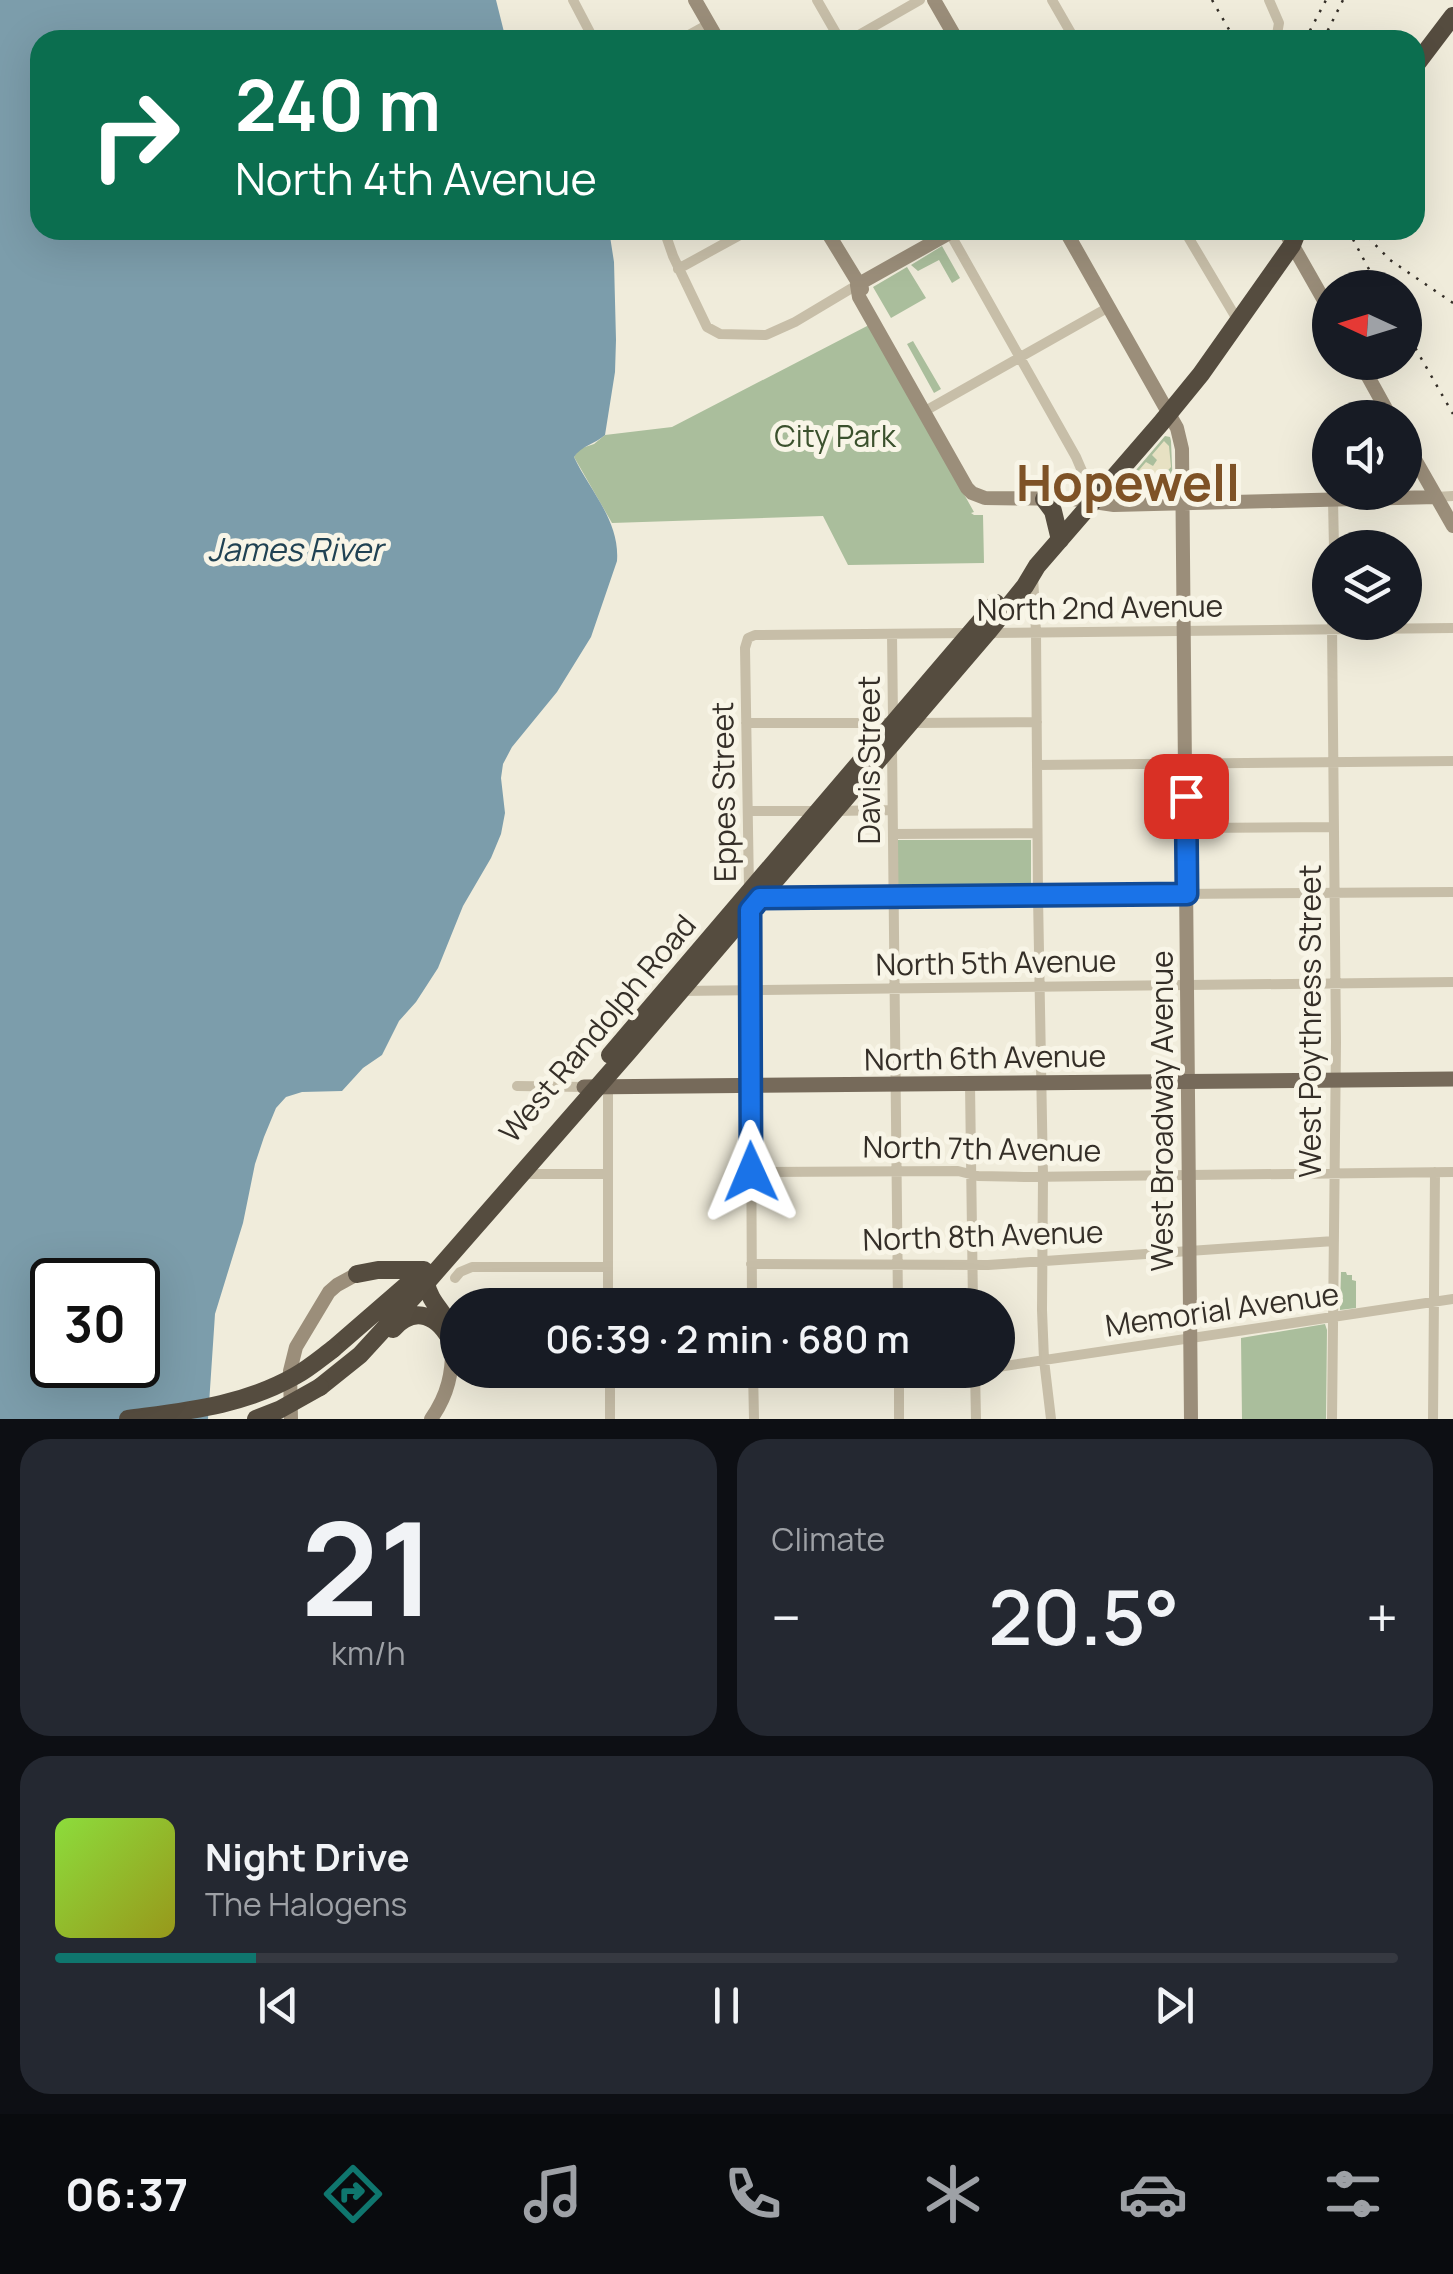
<!DOCTYPE html>
<meta charset="utf-8">
<style>
body{margin:0;font-family:Manrope,sans-serif;background:#242831;color:#f1f3f6;height:100vh;display:flex;flex-direction:column;font-size:38px;white-space:nowrap}
*{box-sizing:border-box;margin:0}
p{font-size:32px;color:#9ea1a6}
.icon{flex:none;width:55px;height:55px;fill:none;stroke:currentColor;stroke-width:2;stroke-linecap:round;stroke-linejoin:round}
.map{position:relative;height:1419px;overflow:hidden}
.side{display:flex;flex-direction:column;gap:20px;padding:20px;background:#0d0f14;flex:1}
.side>*{flex:none}
.hud{position:absolute;left:30px;top:30px;width:1395px;height:210px;border-radius:30px;box-shadow:0 10px 40px #0002;background:#0b6e4f;color:#fff;overflow:hidden}
.needle{width:65px;rotate:274deg}
.fabs{position:absolute;left:1312px;top:270px;display:grid;gap:20px}
.fabs a{display:grid;place-items:center;width:110px;height:110px;border-radius:50%;background:#171b24;box-shadow:0 10px 40px #0002;font-size:50px}
.speed{position:absolute;left:30px;top:1258px;display:flex;gap:20px;font-size:50px;font-weight:700;text-align:center}
.speed>*{display:grid;place-content:center;width:130px;height:130px;border-radius:50%;background:#171b24;box-shadow:0 10px 40px #0002;line-height:1}
.speed .limit{border:5px solid #111;border-radius:15px;background:#fff;color:#111}
.pin{position:absolute;display:grid;place-items:center;width:85px;height:85px;color:#fff;margin:-42px;border-radius:20px;box-shadow:0 5px 15px #0006}
.me{position:absolute;width:110px;margin:-55px;rotate:359deg;stroke-linejoin:round;filter:drop-shadow(0 0 8px #0008)}
.turn{display:flex;align-items:center;gap:35px;height:210px;padding:0 40px;font-size:45px}
.turn .icon{width:130px;height:130px;stroke-width:2.5}
.turn b{display:block;font-size:70px;line-height:85px}
.big{font-size:75px;font-weight:600;line-height:1.1}
.side .widget{flex:1;display:flex;flex-direction:column;justify-content:center;gap:15px;min-width:0;padding:0 35px;border-radius:30px;background:#242831}
.side .dial{align-items:center;gap:0}
.dial b{font-size:130px;line-height:1}
.song{display:flex;align-items:center;gap:30px}
.cover{width:120px;height:120px;border-radius:15px;background:linear-gradient(135deg,hsl(90 70% 55%),hsl(60 70% 35%))}
.played{height:10px;border-radius:5px;background:linear-gradient(90deg,#0f766e 15%,#363941 15%)}
.keys{display:flex;justify-content:space-around;direction:ltr}
.heat{display:flex;justify-content:space-between;align-items:center;font-size:55px;direction:ltr}
.side .tiles{flex:1;display:grid;gap:20px;grid-template-columns:1fr 1fr}
.widget:last-child{grid-column:span 2}
.trip{position:absolute;left:440px;top:1288px;width:575px;height:100px;border-radius:50px;background:#171b24;box-shadow:0 10px 40px #0002;font-weight:600;line-height:100px;text-align:center}
.tabs{display:flex;height:160px;justify-content:space-around;align-items:center;background:#090b0e;color:#9ea1a6}
.tabs .icon{width:70px;height:70px}
.tabs .selected{color:#0f766e}
.tabs b{font-size:45px;color:#f1f3f6}
.map>svg:first-child{display:block}
</style>
<div class="map">
<svg width="1453" height="1419" viewBox="0 0 1453 1419">
<rect width="100%" height="100%" fill="#f0ecdb"/>
<path fill="#aabe9c" d="M942,246L960,278L952,283L939,260L918,271L911,265Z
M907,267L926,298L891,318L873,287Z
M869,325L974,512L971,513L974,515H983L984,563L848,565L823,516L612,523L574,457L579,449L594,444L605,435L672,427Z
M913,341L941,389L934,393L907,344Z
M1165,436L1170,437L1171,441L1173,490L1164,496H1122L1119,490Z
M896,840H1031V891L897,892Z
M1341,1272H1346L1347,1275H1352V1280L1356,1281V1308L1340,1310Z
M1325,1324L1327,1330L1326,1419H1242L1241,1338Z"/>
<path fill="#e7e1c3" d="M1164,441L1169,446L1171,467L1163,476L1170,482L1163,490L1158,485L1152,492V497H1144L1142,491L1139,494L1127,484L1146,462L1153,466L1157,460L1152,455Z"/>
<path fill="#7c9dab" fill-rule="evenodd" d="M0,0H496L506,40H40V230H609L614,262L616,340L615,372L605,435C595,444 581,446 574,457C590,491 620,521 617,561L591,637L557,692L512,747L503,764L501,778L505,813L501,834L491,858L463,906L438,968L416,1002L399,1021L382,1055L363,1068L342,1091L302,1092L286,1097L276,1108L264,1137L255,1164L243,1223L215,1314L208,1419H0ZM52,1280H138V1365H52Z"/>
<g fill="none" stroke-linecap="round" stroke-linejoin="round">
<path stroke="#c7bea8" stroke-width="10" d="M573,0L594,40
M817,0L840,40
M1052,0L1075,40
M1269,0L1279,23L1276,40
M680,40L709,24
M850,40L920,0
M664,230L673,256L707,327L720,334L766,335L795,322L857,285
M948,230L1076,457L1094,499
M1184,230L1238,321
M678,269L749,230
M925,411L1109,307
M1436,497L1453,496
M1333,500L1334,548
M1033,576L1036,632L1038,896L1043,1176L1042,1310L1044,1360L1051,1419
M1332,625L1336,1042L1332,1419
M985,633L1453,628
M892,634L893,719
M746,723H895
M912,723L1037,722
M892,746L898,1305
M1037,765L1453,761
M748,811H817
M834,811L892,810
M1187,828L1333,827
M893,834L1037,833
M749,889L745,648L748,638L755,635L968,633
M759,897L1453,892
M750,911L752,1305
M680,991L1453,982
M970,1084L973,1305
M517,1086L584,1087
M751,1172L958,1171L978,1176L1024,1177L1453,1172
M521,1174H608
M751,1264L988,1265L1334,1241
M455,1278L460,1272L472,1267H607
M608,1305V1087
M998,1367L1453,1299
M610,1370V1419
M753,1370L754,1419
M975,1370L976,1419
M899,1382L982,1370
M899,1419V1370
M1433,1419L1435,1172"/>
<path stroke="#9b8e7a" stroke-width="14" d="M695,0L718,40
M934,0L957,40
M826,230L862,289
M1065,230L1177,428L1182,449L1191,1419
M1284,230L1330,311
M857,285L859,297L967,488L972,493L985,498L1073,499L1114,505L1436,497
M857,285L955,230
M1360,362L1391,418
M1405,442L1453,526
M291,1419L290,1371L296,1347L329,1292L337,1285L357,1274
M431,1419C448,1395 453,1372 452,1343"/>
<path stroke="#766a5a" stroke-width="15" d="M584,1087L1453,1079"/>
<path stroke="#554c3f" stroke-width="18" d="M1415,66L1453,16
M1044,499L1053,511L1060,540
M610,1055L996,603
M357,1274L378,1270H424
M426,1283C430,1303 443,1310 450,1327
M393,1329C415,1304 439,1316 452,1343
M333,1349L423,1271
M320,1387L360,1355L426,1283L629,1051L987,633L1025,586L1037,566L1161,423L1201,374L1292,245L1298,230"/>
<path stroke="#352f28" stroke-width="2.5" stroke-dasharray="2.5 8" stroke-linecap="butt" d="M1212,0L1235,40
M1305,40L1326,0
M1323,40L1343,0
M1348,230L1379,288
M1361,230L1390,260L1453,303
M1405,330L1453,414"/>
<path stroke="#554c3f" stroke-width="18" d="M128,1419C186,1411 242,1406 295,1376C308,1369 321,1358 333,1349
M256,1419L279,1410L320,1387"/>
</g>
<g fill="none" stroke-linecap="round" stroke-linejoin="round">
<g stroke="#114b97" stroke-width="25">
<path id="route" d="M751,1172L750,910L760,898L1187,894L1186,796"/>
</g>
<use href="#route" stroke="#1a73e8" stroke-width="18"/>
</g>
<g text-anchor="middle" dominant-baseline="central" stroke-width="10" stroke-linejoin="round" paint-order="stroke">
<g font-size="30" fill="#3b512d" stroke="#f8f5e7">
<text x="835" y="435">City Park</text>
</g>
<g font-size="30" fill="#352f28" stroke="#f8f5e7">
<text transform="translate(1100 607) rotate(-1)">North 2nd Avenue</text>
<text transform="translate(868 760) rotate(-90)">Davis Street</text>
<text transform="translate(723 792) rotate(-91)">Eppes Street</text>
<text transform="translate(996 962) rotate(-1)">North 5th Avenue</text>
<text transform="translate(1309 1021) rotate(-90)">West Poythress Street</text>
<text transform="translate(597 1028) rotate(-50)">West Randolph Road</text>
<text transform="translate(985 1057) rotate(-1)">North 6th Avenue</text>
<text transform="translate(1161 1111) rotate(-90)">West Broadway Avenue</text>
<text transform="translate(982 1148) rotate(1)">North 7th Avenue</text>
<text transform="translate(983 1235) rotate(-2)">North 8th Avenue</text>
<text transform="translate(1222 1309) rotate(-8)">Memorial Avenue</text>
</g>
<g font-size="32" font-style="italic" fill="#204253" stroke="#f8f5e7">
<text x="295" y="549">James River</text>
</g>
<g font-size="50" font-weight="bold" fill="#7e5226" stroke="#f8f5e7">
<text x="1128" y="482">Hopewell</text>
</g>
</g>
</svg>
<div class="fabs">
<a><svg class="needle" viewBox="-14 -14 28 28"><path d="M0-13l5 13h-10z" fill="#e53935"/><path d="M0 13l5-13h-10z" fill="#9ea1a6"/></svg></a>
<a><svg class="icon" aria-label="sound" viewBox="0 0 24 24"><path d="M4 9h4l5-4v14l-5-4H4zM17 9q2 3 0 6"/></svg></a>
<a><svg class="icon" aria-label="layers" viewBox="0 0 24 24"><path d="M12 4l9 5-9 5-9-5zM3 14l9 5 9-5"/></svg></a>
</div>
<div class="speed"><div class="limit">30</div></div>
<div class="pin" style="left:1186px;top:796px;background:#d93025"><svg class="icon" aria-label="arrive" viewBox="0 0 24 24"><path d="M6 21V4h12l-3 4 3 4H6"/></svg></div>
<svg class="me" style="left:751px;top:1172px" viewBox="-20 -20 40 40"><path d="M0-17L14 15 0 8-14 15z" fill="#1a73e8" stroke="#fff" stroke-width="4"/></svg>
<div class="trip">06:39 · 2 min · 680 m</div>
<div class="hud">
<div class="turn"><svg class="icon" aria-label="right" viewBox="0 0 24 24"><path d="M7 20v-9h11M14 6l5 5-5 5"/></svg><div><b>240 m</b>North 4th Avenue</div></div>
</div>
</div>
<section class="side">
<div class="tiles">
<div class="widget dial"><b>21</b><p>km/h</p></div>
<div class="widget"><p>Climate</p>
<div class="heat"><a>−</a><b class="big">20.5°</b><a>+</a></div>
</div>
<div class="widget">
<div class="song"><i class="cover"></i><div><b>Night Drive</b><p>The Halogens</p></div></div>
<div class="played"></div>
<div class="keys"><svg class="icon" aria-label="previous" viewBox="0 0 24 24"><path d="M18 5L8 12l10 7zM5 5v14"/></svg><svg class="icon" aria-label="pause" viewBox="0 0 24 24"><path d="M8 5v14M16 5v14"/></svg><svg class="icon" aria-label="next" viewBox="0 0 24 24"><path d="M6 5l10 7-10 7zM19 5v14"/></svg></div>
</div>
</div>
</section>
<nav class="tabs">
<b>06:37</b>
<svg class="icon selected" aria-label="directions" viewBox="0 0 24 24"><path d="M12 3l9 9-9 9-9-9zM9 14v-3h6M13 9l2 2-2 2"/></svg>
<svg class="icon" aria-label="music" viewBox="0 0 24 24"><path d="M9 18V5l10-2v13"/><circle cx="6" cy="18" r="3"/><circle cx="16" cy="16" r="3"/></svg>
<svg class="icon" aria-label="phone" viewBox="0 0 24 24"><path d="M5 4h4l2 5-3 2q2 4 5 5l2-3 5 2v4C11 20 4 13 5 4z"/></svg>
<svg class="icon" aria-label="climate" viewBox="0 0 24 24"><path d="M12 3v18M4 7l16 10M4 17L20 7"/></svg>
<svg class="icon" aria-label="car" viewBox="0 0 24 24"><path d="M5 17H2v-5l4-1 3-4h7l3 4 3 1v5h-3M9 17h6M6 11h13"/><circle cx="7" cy="17" r="2"/><circle cx="17" cy="17" r="2"/></svg>
<svg class="icon" aria-label="filters" viewBox="0 0 24 24"><path d="M4 7h16M4 17h16"/><circle cx="9" cy="7" r="2"/><circle cx="15" cy="17" r="2"/></svg>
</nav>
